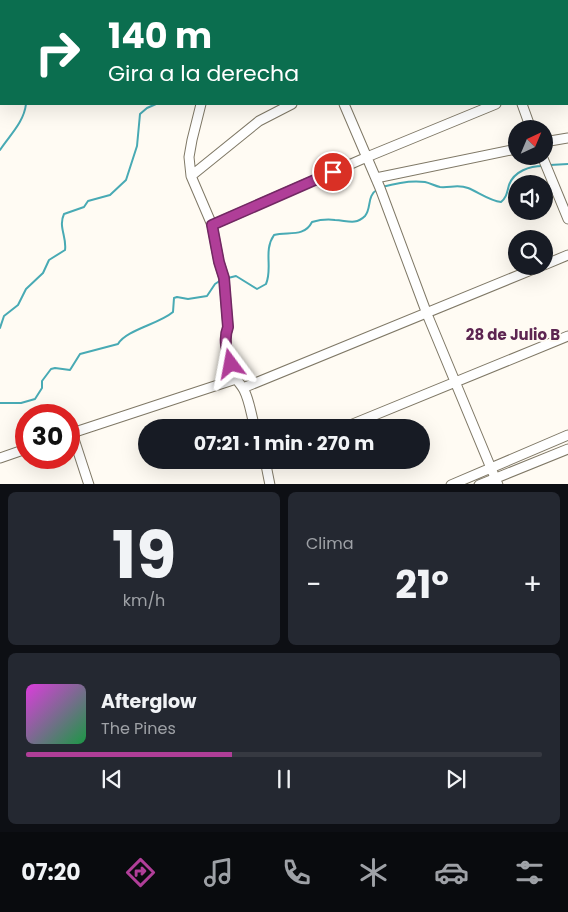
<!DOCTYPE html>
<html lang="es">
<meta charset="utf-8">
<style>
body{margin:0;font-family:Poppins,sans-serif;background:#242831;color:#f1f3f6;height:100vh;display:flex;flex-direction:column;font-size:19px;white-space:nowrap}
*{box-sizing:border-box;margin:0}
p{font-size:16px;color:#9ea1a6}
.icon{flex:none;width:28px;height:28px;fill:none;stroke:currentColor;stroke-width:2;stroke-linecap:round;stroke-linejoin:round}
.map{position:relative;height:484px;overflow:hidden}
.side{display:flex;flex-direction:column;gap:8px;padding:8px;background:#0d0f14;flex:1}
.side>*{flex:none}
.top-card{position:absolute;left:0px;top:0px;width:569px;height:105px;box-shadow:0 5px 20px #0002;background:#0b6e4f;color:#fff;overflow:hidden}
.needle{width:32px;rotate:44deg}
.fabs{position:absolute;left:508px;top:120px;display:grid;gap:10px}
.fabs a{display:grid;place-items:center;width:45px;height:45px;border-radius:50%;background:#171b24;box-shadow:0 5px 20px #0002;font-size:25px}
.speed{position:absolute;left:15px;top:404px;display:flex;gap:10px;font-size:25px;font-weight:700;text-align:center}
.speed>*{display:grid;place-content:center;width:65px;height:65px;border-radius:50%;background:#171b24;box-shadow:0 5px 20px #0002;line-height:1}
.speed .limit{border:8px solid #d22;background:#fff;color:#111}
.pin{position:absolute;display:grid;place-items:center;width:42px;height:42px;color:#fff;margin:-21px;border:2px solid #fff;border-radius:50%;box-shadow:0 1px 5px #0007}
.me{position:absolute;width:55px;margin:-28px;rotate:347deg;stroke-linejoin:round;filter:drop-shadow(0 0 4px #0008)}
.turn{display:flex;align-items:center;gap:18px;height:105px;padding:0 25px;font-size:22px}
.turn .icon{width:65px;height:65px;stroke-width:2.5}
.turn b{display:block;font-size:35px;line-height:42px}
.big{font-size:38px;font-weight:700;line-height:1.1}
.side .card{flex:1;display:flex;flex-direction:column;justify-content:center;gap:8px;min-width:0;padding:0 18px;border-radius:8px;background:#242831}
.side .dial{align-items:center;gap:0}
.dial b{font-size:65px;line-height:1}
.song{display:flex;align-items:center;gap:15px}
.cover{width:60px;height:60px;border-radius:8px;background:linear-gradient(135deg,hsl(300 70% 55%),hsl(140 70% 35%))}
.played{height:5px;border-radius:2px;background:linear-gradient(90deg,#b03e98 40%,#363941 40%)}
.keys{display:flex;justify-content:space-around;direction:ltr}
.heat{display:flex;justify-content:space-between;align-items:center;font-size:28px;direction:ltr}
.side .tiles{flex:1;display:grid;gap:8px;grid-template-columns:1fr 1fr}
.card:last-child{grid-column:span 2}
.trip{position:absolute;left:138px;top:419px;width:292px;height:50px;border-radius:25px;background:#171b24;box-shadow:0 5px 20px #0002;font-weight:700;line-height:50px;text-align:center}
.tab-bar{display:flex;height:80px;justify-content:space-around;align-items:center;background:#090b0e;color:#9ea1a6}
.tab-bar .icon{width:35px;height:35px}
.tab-bar .selected{color:#b03e98}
.tab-bar b{font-size:22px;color:#f1f3f6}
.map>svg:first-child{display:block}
</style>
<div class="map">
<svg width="568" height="485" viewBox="0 0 568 485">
<rect width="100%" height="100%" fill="#fffbf3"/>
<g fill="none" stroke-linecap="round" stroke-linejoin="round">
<path stroke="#48aab4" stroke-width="2" d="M44,1V0
M93,1L95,0
M435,1H439
M463,1L465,0
M0,150C10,135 24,122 26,104
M550,165L568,164
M382,187C396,183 411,180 425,182C430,183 435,186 440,187C450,188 458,184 468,188C478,192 490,201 501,202C507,197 507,192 509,185C514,171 530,166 543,166
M228,278L236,276L257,289L266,284C273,268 263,251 274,235C287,231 304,238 312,222C319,220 327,219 335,220C346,220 355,226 365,216C372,208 366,196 378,189
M0,328L4,316L18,305L26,289L43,273L49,260L65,250C67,237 58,227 64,214L84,207L88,201L110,195L126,180L137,146L140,114L147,108L156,104
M0,403H21L35,399L42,388V381L51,369L55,368L70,370L80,354L118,344C126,330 159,324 173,312L174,298L177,297L188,299L207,296L215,284L221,280"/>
<g stroke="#7f7866" stroke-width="11">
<path id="minor" d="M175,0V1
M211,1L214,0
M535,1L538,0
M201,104L192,140L189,157L191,176L212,225L219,262L224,278L228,327C223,341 229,367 237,380C239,383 242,386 244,390C250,402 251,415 255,428
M344,104L380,188L427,314L498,485
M522,104L531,129
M544,142L568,138
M542,156L568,219
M191,176L259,121L292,104
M376,178L516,149
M212,225L367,157L496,104
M544,265L568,255
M243,388L541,266
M343,428L568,336
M72,433L89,485
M69,434L236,379
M0,458L26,449
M265,460L270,485
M451,485L568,435
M479,485L568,449"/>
</g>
<use href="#minor" stroke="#fff" stroke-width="9"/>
</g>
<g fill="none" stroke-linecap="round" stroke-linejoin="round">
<g stroke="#722863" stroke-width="12">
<path id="route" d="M231,364C227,352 223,340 228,327L224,278L219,262L212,225L333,172"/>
</g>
<use href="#route" stroke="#b03e98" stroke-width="9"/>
</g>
<g text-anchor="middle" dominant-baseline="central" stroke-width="4" stroke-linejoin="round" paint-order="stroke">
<g font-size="15" font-weight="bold" fill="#5d2551" stroke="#fffbf3">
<text x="513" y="334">28 de Julio B</text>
</g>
</g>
</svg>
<div class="fabs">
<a><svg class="needle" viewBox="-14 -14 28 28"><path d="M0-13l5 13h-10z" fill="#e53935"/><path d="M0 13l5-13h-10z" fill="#9ea1a6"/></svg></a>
<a><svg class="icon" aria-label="sound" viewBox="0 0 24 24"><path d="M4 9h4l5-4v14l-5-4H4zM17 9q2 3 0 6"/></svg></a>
<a><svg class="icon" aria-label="search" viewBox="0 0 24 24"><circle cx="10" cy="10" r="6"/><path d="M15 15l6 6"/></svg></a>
</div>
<div class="speed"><div class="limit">30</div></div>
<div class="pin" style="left:333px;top:172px;background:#d93025"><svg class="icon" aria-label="arrive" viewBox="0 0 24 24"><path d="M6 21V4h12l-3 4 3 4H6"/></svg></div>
<svg class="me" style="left:231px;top:364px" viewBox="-20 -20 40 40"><path d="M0-17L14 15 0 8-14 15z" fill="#b03e98" stroke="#fff" stroke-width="4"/></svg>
<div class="trip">07:21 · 1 min · 270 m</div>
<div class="top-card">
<div class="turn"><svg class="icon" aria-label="right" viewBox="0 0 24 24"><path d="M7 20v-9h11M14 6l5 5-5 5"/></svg><div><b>140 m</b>Gira a la derecha</div></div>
</div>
</div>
<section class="side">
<div class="tiles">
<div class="card dial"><b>19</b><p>km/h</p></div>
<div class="card"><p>Clima</p>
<div class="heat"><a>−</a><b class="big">21°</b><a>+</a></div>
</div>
<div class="card">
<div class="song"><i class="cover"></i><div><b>Afterglow</b><p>The Pines</p></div></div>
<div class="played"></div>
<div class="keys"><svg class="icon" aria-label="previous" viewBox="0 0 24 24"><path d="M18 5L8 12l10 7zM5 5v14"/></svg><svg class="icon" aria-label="pause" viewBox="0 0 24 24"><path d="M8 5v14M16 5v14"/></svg><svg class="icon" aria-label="next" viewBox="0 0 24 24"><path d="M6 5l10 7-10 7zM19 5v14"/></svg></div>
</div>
</div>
</section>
<nav class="tab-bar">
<b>07:20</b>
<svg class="icon selected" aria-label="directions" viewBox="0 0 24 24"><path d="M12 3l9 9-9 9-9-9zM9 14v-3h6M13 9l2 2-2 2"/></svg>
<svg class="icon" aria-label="music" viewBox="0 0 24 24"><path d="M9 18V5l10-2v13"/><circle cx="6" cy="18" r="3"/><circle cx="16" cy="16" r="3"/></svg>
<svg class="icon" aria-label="phone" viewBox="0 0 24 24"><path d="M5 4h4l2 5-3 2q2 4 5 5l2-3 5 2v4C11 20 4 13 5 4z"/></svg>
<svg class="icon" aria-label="climate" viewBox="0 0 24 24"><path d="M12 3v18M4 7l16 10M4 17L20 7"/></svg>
<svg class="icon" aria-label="car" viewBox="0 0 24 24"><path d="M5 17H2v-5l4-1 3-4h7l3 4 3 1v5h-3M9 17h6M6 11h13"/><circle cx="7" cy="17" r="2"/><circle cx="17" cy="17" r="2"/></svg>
<svg class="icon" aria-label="filters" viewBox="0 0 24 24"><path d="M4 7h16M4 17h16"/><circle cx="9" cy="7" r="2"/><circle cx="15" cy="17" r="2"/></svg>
</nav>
